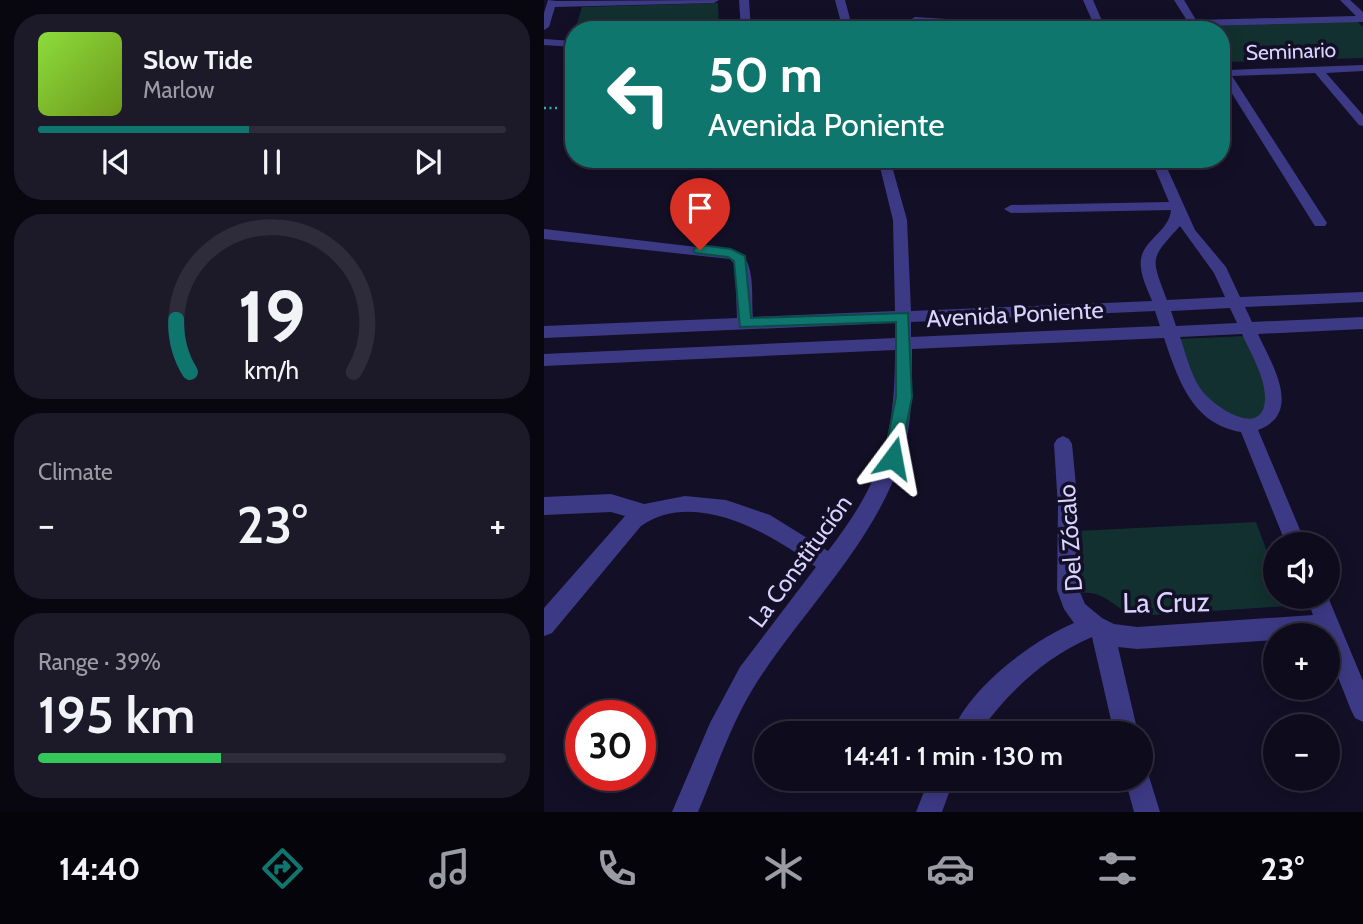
<!DOCTYPE html>
<meta charset="utf-8">
<style>
body{margin:0;font-family:Cabin,sans-serif;background:#1c1929;color:#f1f3f6;height:100vh;display:flex;flex-direction:column;font-size:26px;white-space:nowrap}
*{box-sizing:border-box;margin:0}
p{font-size:23px;color:#9b9ba3}
.icon{flex:none;width:38px;height:38px;fill:none;stroke:currentColor;stroke-width:2;stroke-linecap:round;stroke-linejoin:round}
.map{position:relative;flex:1;overflow:hidden}
.details{display:flex;flex-direction:column;gap:14px;padding:14px;background:#08060f;width:544px}
.details>*{flex:none}
.guide{position:absolute;left:21px;top:21px;width:665px;height:147px;border-radius:28px;box-shadow:0 4px 18px #0003,0 0 0 2px #2e2b3b;background:#0f766e;color:#fff;overflow:hidden}
.controls{position:absolute;left:719px;top:532px;display:grid;gap:14px}
.controls a{display:grid;place-items:center;width:77px;height:77px;border-radius:50%;background:#0e0b1c;box-shadow:0 4px 18px #0003,0 0 0 2px #2e2b3b;font-size:35px}
.speed{position:absolute;left:21px;top:700px;display:flex;gap:14px;font-size:35px;font-weight:700;text-align:center}
.speed>*{display:grid;place-content:center;width:91px;height:91px;border-radius:50%;background:#0e0b1c;box-shadow:0 4px 18px #0003,0 0 0 2px #2e2b3b;line-height:1}
.speed .limit{border:10px solid #d22;background:#fff;color:#111}
.pin{position:absolute;display:grid;place-items:center;width:60px;height:60px;color:#fff;margin:-72px -30px;border-radius:50% 50% 50% 0;rotate:-45deg;box-shadow:0 0 7px #0007}
.pin .icon{rotate:45deg}
.me{position:absolute;width:77px;margin:-38px;rotate:13deg;stroke-linejoin:round;filter:drop-shadow(0 0 5px #0008)}
.turn{display:flex;align-items:center;gap:24px;height:147px;padding:0 28px;font-size:32px}
.turn .icon{width:91px;height:91px;stroke-width:2.5}
.turn b{display:block;font-size:49px;line-height:60px}
.big{font-size:52px;font-weight:600;line-height:1.1}
.details .card{flex:1;display:flex;flex-direction:column;justify-content:center;gap:10px;min-width:0;padding:0 24px;border-radius:28px;background:#1c1929}
.details .dial{align-items:center;gap:0}
.dial svg{height:182px;overflow:visible;fill:none;stroke:#2e2b3b;stroke-width:7;stroke-linecap:round;text-anchor:middle}
.dial text{fill:#f1f3f6;stroke:none}
.song{display:flex;align-items:center;gap:21px}
.cover{width:84px;height:84px;border-radius:10px;background:linear-gradient(135deg,hsl(90 70% 55%),hsl(80 70% 35%))}
.played{height:7px;border-radius:4px;background:linear-gradient(90deg,#0f766e 45%,#2e2b3b 45%)}
.keys{display:flex;justify-content:space-around;direction:ltr}
.heat{display:flex;justify-content:space-between;align-items:center;font-size:38px;direction:ltr}
.charge{height:10px;border-radius:5px;background:linear-gradient(90deg,#34c759 39%,#2e2b3b 0)}
.trip{position:absolute;left:210px;top:721px;width:399px;height:70px;border-radius:35px;background:#0e0b1c;box-shadow:0 4px 18px #0003,0 0 0 2px #2e2b3b;font-weight:600;line-height:70px;text-align:center}
.tab-bar{display:flex;height:112px;justify-content:space-around;align-items:center;background:#06040b;color:#9b9ba3}
.tab-bar .icon{width:49px;height:49px}
.tab-bar .on{color:#0f766e}
.tab-bar b{font-size:32px;color:#f1f3f6}
main{display:flex;flex:1;min-height:0}
.map>svg:first-child{display:block}
</style>
<main>
<section class="details">
<div class="card">
<div class="song"><i class="cover"></i><div><b>Slow Tide</b><p>Marlow</p></div></div>
<div class="played"></div>
<div class="keys"><svg class="icon" aria-label="previous" viewBox="0 0 24 24"><path d="M18 5L8 12l10 7zM5 5v14"/></svg><svg class="icon" aria-label="pause" viewBox="0 0 24 24"><path d="M8 5v14M16 5v14"/></svg><svg class="icon" aria-label="next" viewBox="0 0 24 24"><path d="M6 5l10 7-10 7zM19 5v14"/></svg></div>
</div>
<div class="card dial"><svg viewBox="0 0 100 80">
<path d="M14 69A42 42 0 1 1 86 69"/>
<path d="M14 69A42 42 0 0 1 8 46" stroke="#0f766e"/>
<text x="50" y="56" font-size="32" font-weight="700">19</text>
<text x="50" y="72" font-size="11">km/h</text>
</svg></div>
<div class="card"><p>Climate</p>
<div class="heat"><a>−</a><b class="big">23°</b><a>+</a></div>
</div>
<div class="card"><p>Range · 39%</p><b class="big">195 km</b><div class="charge"></div></div>
</section>
<div class="map">
<svg width="819" height="812" viewBox="0 0 819 812">
<rect width="100%" height="100%" fill="#130f26"/>
<path fill="#12302f" d="M174,3L175,30H31L38,7Z
M813,21L819,27V58L684,62L677,51V30H663L660,25Z
M702,336L726,392L716,418L697,422L656,396L633,339Z
M712,522L731,573L732,597H740L744,606L594,616C570,611 561,587 532,594V531Z"/>
<g fill="none" stroke-linecap="round" stroke-linejoin="round">
<path stroke="#2fb8b0" stroke-width="2.5" stroke-dasharray="2 3.5" stroke-linecap="butt" d="M0,108H15"/>
<path fill="#3d3a85" fill-rule="evenodd" d="M4,0L13,1L175,0L170,3L11,7L5,27L0,30V13Z
M195,0H205L207,30H197Z
M291,0H301L309,30H299Z
M539,0H549L562,30H478L371,23L366,20L371,17L512,26L550,25Z
M630,0H640L652,20L812,16L796,0H806L819,12V22L656,26L659,30H649Z
M0,39L30,41V47L0,45Z
M677,64L684,70L819,65V71L782,73L819,115V126L815,125L771,73L688,76L783,223L781,226H771L769,223L677,76Z
M334,159H346L363,220L367,311L608,301C604,290 598,279 597,268C593,241 625,234 627,210L467,213L460,209L467,205L625,202L607,159H619L651,230L682,267L696,297L819,292V302L701,307L708,322L819,317V329L714,334C727,363 760,413 714,430L762,544H742L697,432C648,424 634,379 620,338L368,349C368,386 369,425 357,460C329,544 261,608 213,682C188,721 172,769 154,812H128L166,723L196,667L272,567C228,534 151,488 97,526L8,633L0,636V608L81,516L67,512L0,515V497L67,494L100,504L141,496L182,500L226,515L284,551C338,481 351,438 351,350L0,366V354L351,338V323L0,338V326L193,318L191,265L186,259L0,239V229L195,252C212,263 207,298 209,317L351,311L349,220ZM636,226L670,273L681,297L623,300C607,257 605,260 636,226ZM686,308L693,323L632,326L627,311ZM611,311L616,326L367,337V322ZM698,334C707,354 722,378 721,400C718,441 666,404 656,388C646,373 642,354 636,337Z
M519,436L525,439L528,444L534,507L535,590L541,604L558,618L570,624L593,627L769,615L762,597H784L819,681V722L811,718L807,710L784,652V635H732V640L593,649L574,647L594,733H570L548,637C500,658 465,691 435,733H408C424,689 487,641 530,623L520,609L513,590L514,507L510,444L513,439Z
M597,768L603,770L616,812H590L581,779H597Z
M385,779H410L398,812H372Z"/>
</g>
<path fill="#0f766e" stroke="#0a4d48" stroke-width="2" d="M156,245L187,249L201,256L207,318L364,313L368,397L355,463L349,466L343,463L340,458L352,397V322L196,327L190,261L184,257L151,253L149,250Z"/>
<g text-anchor="middle" dominant-baseline="central" stroke-width="7" stroke-linejoin="round" paint-order="stroke">
<g font-size="21" fill="#d9d4ff" stroke="#130f26">
<text transform="translate(747 51) rotate(-2)">Seminario</text>
</g>
<g font-size="24" fill="#d9d4ff" stroke="#130f26">
<text transform="translate(471 314) rotate(-3)">Avenida Poniente</text>
<text transform="translate(526 538) rotate(-94)">Del Zócalo</text>
<text transform="translate(256 561) rotate(-54)">La Constitución</text>
</g>
<g font-size="28" fill="#d9d4ff" stroke="#130f26">
<text transform="translate(622 602) rotate(-1)">La Cruz</text>
</g>
</g>
</svg>
<div class="controls">
<a><svg class="icon" aria-label="sound" viewBox="0 0 24 24"><path d="M4 9h4l5-4v14l-5-4H4zM17 9q2 3 0 6"/></svg></a>
<a>+</a>
<a>−</a>
</div>
<div class="speed"><div class="limit">30</div></div>
<div class="pin" style="left:156px;top:250px;background:#d93025"><svg class="icon" aria-label="arrive" viewBox="0 0 24 24"><path d="M6 21V4h12l-3 4 3 4H6"/></svg></div>
<svg class="me" style="left:349px;top:458px" viewBox="-20 -20 40 40"><path d="M0-17L14 15 0 8-14 15z" fill="#0f766e" stroke="#fff" stroke-width="4"/></svg>
<div class="trip">14:41 · 1 min · 130 m</div>
<div class="guide">
<div class="turn"><svg class="icon" aria-label="left" viewBox="0 0 24 24"><path d="M17 20v-9H6M10 6l-5 5 5 5"/></svg><div><b>50 m</b>Avenida Poniente</div></div>
</div>
</div>
</main>
<nav class="tab-bar">
<b>14:40</b>
<svg class="icon on" aria-label="directions" viewBox="0 0 24 24"><path d="M12 3l9 9-9 9-9-9zM9 14v-3h6M13 9l2 2-2 2"/></svg>
<svg class="icon" aria-label="music" viewBox="0 0 24 24"><path d="M9 18V5l10-2v13"/><circle cx="6" cy="18" r="3"/><circle cx="16" cy="16" r="3"/></svg>
<svg class="icon" aria-label="phone" viewBox="0 0 24 24"><path d="M5 4h4l2 5-3 2q2 4 5 5l2-3 5 2v4C11 20 4 13 5 4z"/></svg>
<svg class="icon" aria-label="climate" viewBox="0 0 24 24"><path d="M12 3v18M4 7l16 10M4 17L20 7"/></svg>
<svg class="icon" aria-label="car" viewBox="0 0 24 24"><path d="M5 17H2v-5l4-1 3-4h7l3 4 3 1v5h-3M9 17h6M6 11h13"/><circle cx="7" cy="17" r="2"/><circle cx="17" cy="17" r="2"/></svg>
<svg class="icon" aria-label="filters" viewBox="0 0 24 24"><path d="M4 7h16M4 17h16"/><circle cx="9" cy="7" r="2"/><circle cx="15" cy="17" r="2"/></svg>
<b>23°</b>
</nav>
